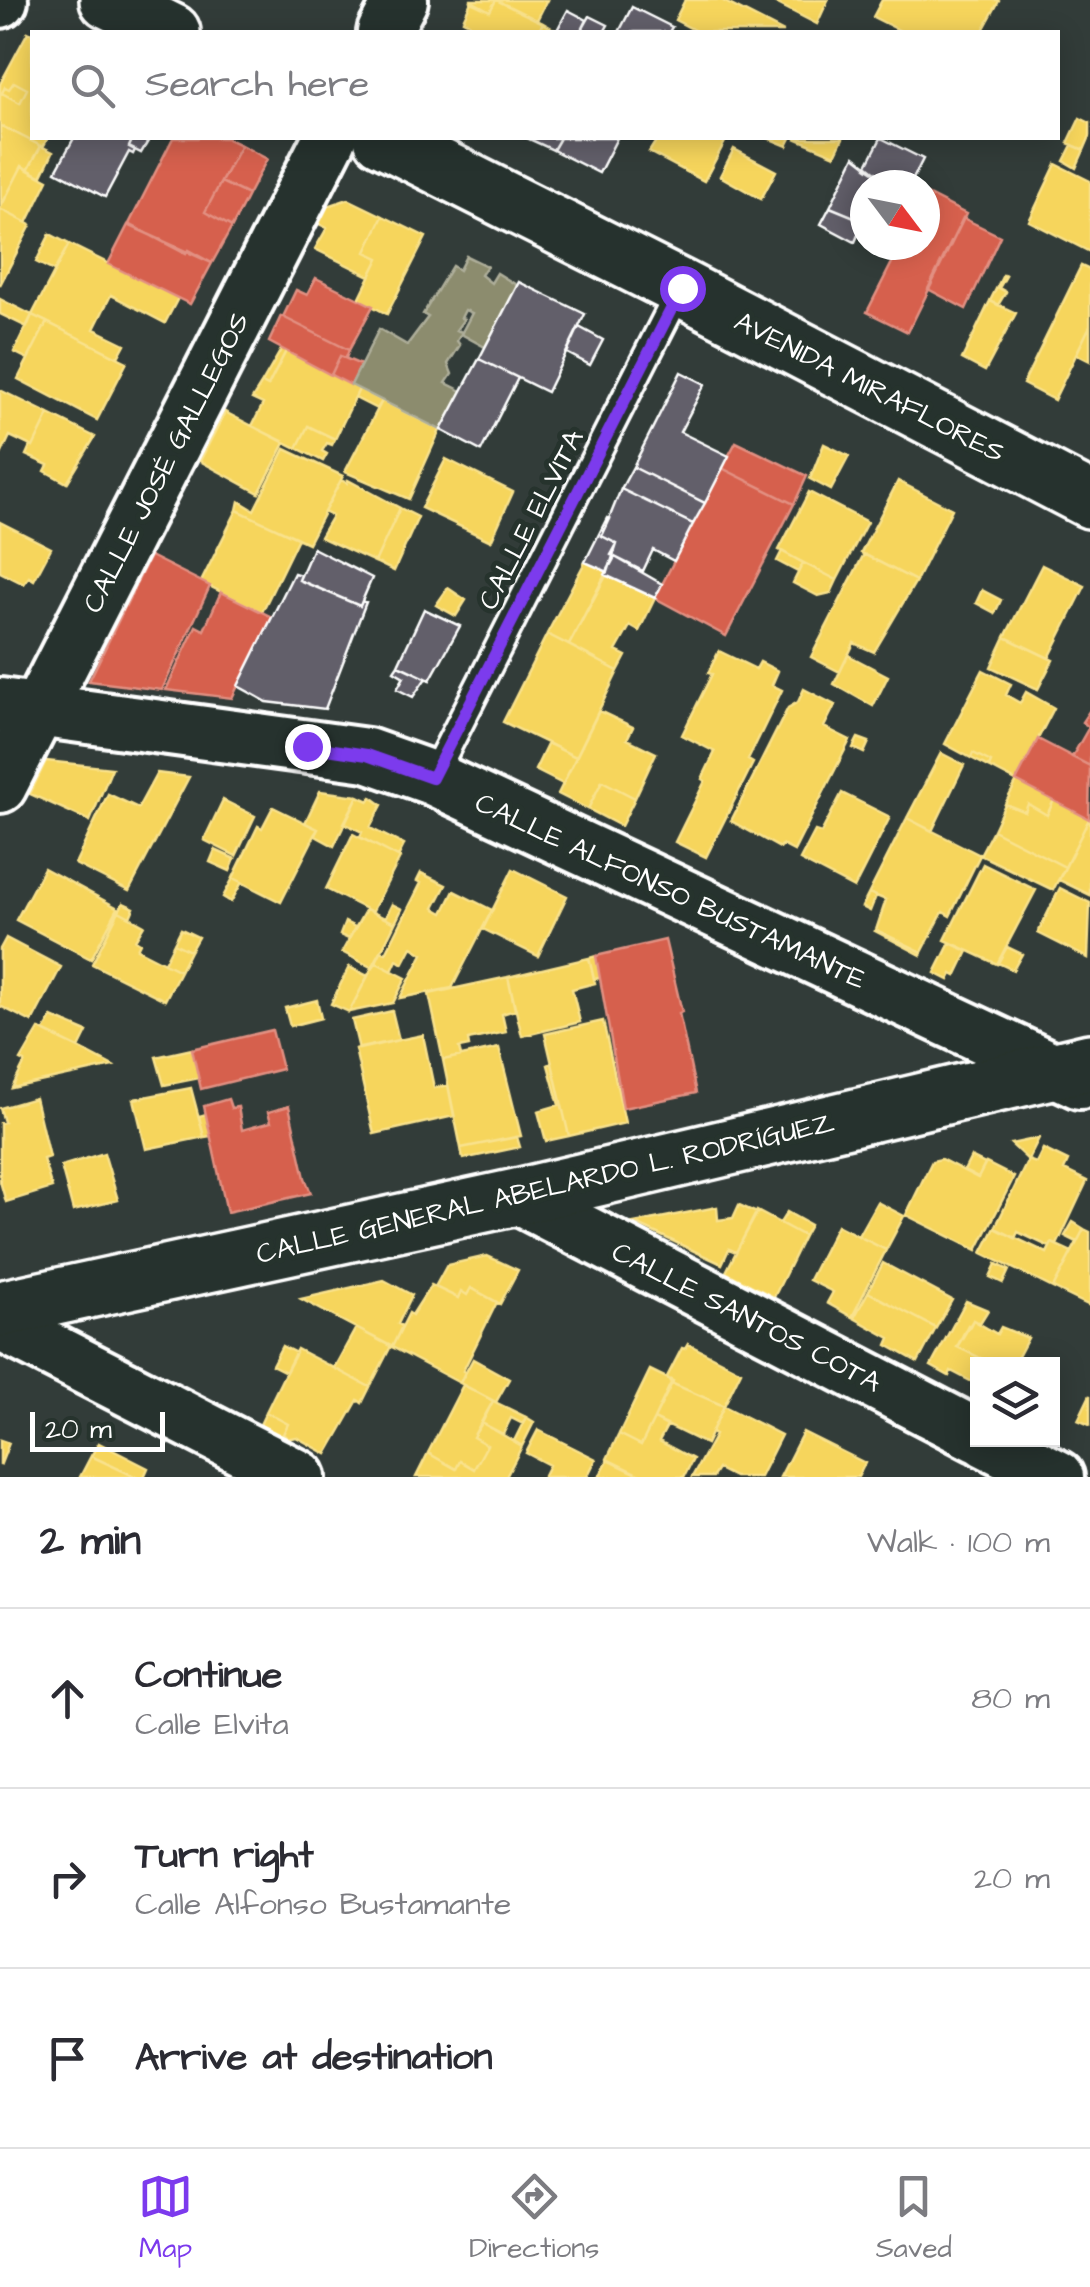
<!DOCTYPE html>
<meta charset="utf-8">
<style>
body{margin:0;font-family:"Architects Daughter",sans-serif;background:#f2f2f3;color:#2b2b33}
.controls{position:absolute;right:30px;bottom:30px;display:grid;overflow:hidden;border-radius:0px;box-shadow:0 5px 25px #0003}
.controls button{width:90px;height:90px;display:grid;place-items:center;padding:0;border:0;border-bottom:2px solid #e1e1e2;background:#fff;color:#2b2b33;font:50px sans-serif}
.compass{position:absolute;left:850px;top:170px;width:90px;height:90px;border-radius:50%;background:#fff;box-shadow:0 5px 25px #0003;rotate:122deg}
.scale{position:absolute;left:30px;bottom:25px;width:135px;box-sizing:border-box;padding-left:10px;border:5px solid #fff;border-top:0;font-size:28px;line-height:35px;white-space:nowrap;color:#fff;-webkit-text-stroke:8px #26332d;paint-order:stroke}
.stop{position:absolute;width:30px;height:30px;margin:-22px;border:8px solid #7c3aed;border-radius:50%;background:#fff}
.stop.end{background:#7c3aed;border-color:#fff;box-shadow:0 2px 10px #0008}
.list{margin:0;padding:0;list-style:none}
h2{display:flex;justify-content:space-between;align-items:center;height:130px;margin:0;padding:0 40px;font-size:42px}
h2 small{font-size:32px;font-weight:400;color:#7c7c81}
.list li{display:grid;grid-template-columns:65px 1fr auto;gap:30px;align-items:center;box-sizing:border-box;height:180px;padding:0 40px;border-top:2px solid #e1e1e2}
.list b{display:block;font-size:38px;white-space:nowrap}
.list p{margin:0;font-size:32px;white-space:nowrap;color:#7c7c81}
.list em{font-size:32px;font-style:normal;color:#7c7c81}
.icon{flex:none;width:55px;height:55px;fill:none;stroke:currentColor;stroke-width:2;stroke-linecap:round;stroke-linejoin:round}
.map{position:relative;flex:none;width:1090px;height:1477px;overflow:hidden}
.search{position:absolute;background:#fff;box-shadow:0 5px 25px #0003;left:30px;right:30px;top:30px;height:110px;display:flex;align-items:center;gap:25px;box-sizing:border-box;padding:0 35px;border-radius:0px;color:#7c7c81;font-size:38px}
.sheet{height:670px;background:#fff}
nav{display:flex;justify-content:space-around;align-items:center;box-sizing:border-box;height:140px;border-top:2px solid #e1e1e2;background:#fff;font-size:28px;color:#7c7c81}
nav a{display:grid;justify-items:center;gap:5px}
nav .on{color:#7c3aed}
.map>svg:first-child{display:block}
.homes{fill:#f6d55c;stroke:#f9e28d;stroke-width:2.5;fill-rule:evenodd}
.shops{fill:#d6604d;stroke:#e29082;stroke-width:2.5}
.industry{fill:#8c8c6e;stroke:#aeae9a;stroke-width:2.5;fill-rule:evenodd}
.building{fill:#625f6a;stroke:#fff;stroke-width:2.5}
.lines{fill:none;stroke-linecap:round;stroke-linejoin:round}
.service-casing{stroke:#fff;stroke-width:32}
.minor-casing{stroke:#fff;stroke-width:60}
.tertiary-casing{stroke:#fff;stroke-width:62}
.secondary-casing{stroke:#fff;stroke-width:62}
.service{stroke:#26332d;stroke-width:25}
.minor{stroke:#26332d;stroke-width:52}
.tertiary{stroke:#26332d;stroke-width:55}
.secondary{stroke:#26332d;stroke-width:55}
.route{stroke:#7c3aed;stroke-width:12}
.labels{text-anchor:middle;stroke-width:10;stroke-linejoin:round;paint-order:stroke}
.street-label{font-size:28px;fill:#fff;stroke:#26332d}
</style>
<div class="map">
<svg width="1090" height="1477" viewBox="0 0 1090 1477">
<rect width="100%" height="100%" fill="#323c39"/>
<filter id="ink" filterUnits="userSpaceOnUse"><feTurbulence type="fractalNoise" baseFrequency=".01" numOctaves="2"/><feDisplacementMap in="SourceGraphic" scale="20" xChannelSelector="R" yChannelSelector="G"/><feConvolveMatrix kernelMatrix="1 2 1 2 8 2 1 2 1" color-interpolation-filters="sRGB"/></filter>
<g filter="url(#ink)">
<!-- homes -->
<path class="homes" d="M470,0H496L490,11Z
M496,0H547L537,20Z
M496,0L543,23L538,32H464L469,23L463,20L471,2L490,11Z
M685,0H721L784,32H698L675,20Z
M770,0H828L817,24Z
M882,0H998L999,1L982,32H903L873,17Z
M543,23L557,31L556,32H538Z
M28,32L32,34V138H48L43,147L0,125V84ZM14,82L27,89L20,103L2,93L5,87L9,89Z
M14,82L27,89L20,103L2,93L5,87L9,89Z
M1080,118L1090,123V136L1084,150L1068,143Z
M0,125L41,146L28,170L22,166L1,206Z
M651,138H727L704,181L649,152L656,141Z
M768,138H791L787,146Z
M795,138H843L835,155Z
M1072,145L1084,150L1076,168L1064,161Z
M41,146L53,152L41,177L28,170Z
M734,149L776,171L761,199L720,176Z
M1056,164L1090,181V252L1029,221Z
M22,166L48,180L27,223L0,209Z
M348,199L383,216L366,252L379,258L370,276L315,249L327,228L319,224L328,206Z
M0,209L31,225L0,285Z
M383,216L426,237L387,314L359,299L379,258L366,252Z
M50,234L69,244L54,271L36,262Z
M69,244L178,298L165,323L111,295L94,329L125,344L118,357L32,315Z
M1081,266L1090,270V326L1054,400L1023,384Z
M1003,275L1006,276L999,288L1006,292L998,305L990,301Z
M0,299L32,315L27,327L0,314Z
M990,301L1016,313L985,371L962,359Z
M32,315L47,322L28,359L14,352Z
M47,322L127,362L97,420L18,379Z
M1090,326V361L1076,354Z
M282,348L286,351L268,386L262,383Z
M286,351L359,389L335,439L308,426L297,448L252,426L263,404L252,399L262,383L268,386Z
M359,389L382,401L377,409L355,398Z
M0,390L49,414L33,447L10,436L0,457Z
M382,401L440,430L409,499L345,472Z
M225,412L285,443L259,493L200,461Z
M49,414L95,437L67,483L45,471L48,465L26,455L30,446L33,447Z
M308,426L335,439L332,445L327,443L322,451L327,454L323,461L297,448Z
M824,444L849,456L831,490L810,479Z
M285,449L343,476L308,543L237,510L239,501L254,510Z
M446,459L513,492L491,541L421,508Z
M341,480L347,483L348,480L400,508L375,562L320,537L332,516L324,512Z
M898,481L952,509L916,581L861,553Z
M809,492L867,522L837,580L779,550Z
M400,508L418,517L394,571L375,562Z
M237,510L298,538L262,612L201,582Z
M0,522L51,548L34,580L29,577L24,584L0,572Z
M782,551L803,563L798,572L777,561Z
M864,554L916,581L874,652L854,643L840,672L811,657Z
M585,562L608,572L569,645L547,634Z
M803,563L837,580L831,593L818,596L793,583Z
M1042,565L1085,586L1049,658L1005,637Z
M605,575L655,598L639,631L630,626L616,651L626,656L618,671L569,645Z
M448,588L466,600L456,616L436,605Z
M982,590L1001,600L995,613L976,603Z
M547,634L618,671L576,757L503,722Z
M1005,637L1053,660L1038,689L991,667Z
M719,651L756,669L760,662L778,671L772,685L782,690L748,760L753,763L706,857L675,842L705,781L702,779L715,752L682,735L712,674L708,673Z
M848,655L888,676L873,706L834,684Z
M983,670L1011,684L1006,695L1020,703L1026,692L1054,708L1016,781L989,767L991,762L973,753L971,758L945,744Z
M804,689L835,705L824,727L850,740L794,851L782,845L780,848L731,821L788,708L798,702Z
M599,711L633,727L627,739L656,753L635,798L602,781L588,809L558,794Z
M858,738L869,742L864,753L853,748Z
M548,743L576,757L563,784L535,770Z
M941,753L964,765L932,831L907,818Z
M973,753L991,762L989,767L971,758Z
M46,761L112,768L90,821L30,794Z
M157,773L189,777L129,891L75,864L108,794L138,808Z
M602,781L635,798L621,826L588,809Z
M1017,781L1054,800L1047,815L1028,804L1025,812L1005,804Z
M320,791L358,796L334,846L314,835L318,829L305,823Z
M842,793L890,817L854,888L800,860L815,831L821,833Z
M358,796L369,801L371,797L382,805L370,828L404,845L398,857L360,837L362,832L344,823Z
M223,800L255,816L236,856L204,840Z
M1054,800L1089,819L1065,867L993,830L1005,804L1025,812L1028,804L1047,815Z
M273,807L318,829L281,902L233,878L258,826L262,828Z
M907,818L980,855L950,916L943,912L922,952L876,930L886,900L869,893Z
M1089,819H1090V895L1059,880Z
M993,830L1065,867L1053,890L980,855Z
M353,834L400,858L372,912L326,889Z
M215,850L235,859L230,871L210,862Z
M983,864L1036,890L997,964L945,940Z
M44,868L118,908L91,959L16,920Z
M513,869L567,896L538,956L483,929Z
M421,873L446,885L434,908L443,913L454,891L492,910L452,988L400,998L423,954L412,947L403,964L397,960L392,971L375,962L381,951L386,953L421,883L417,881Z
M233,878L242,882L231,902L223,897Z
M1060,888L1090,903L1088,958L1038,933Z
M869,893L876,896L870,911L862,907Z
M123,903L134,908L130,917L119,911Z
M392,904L402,909L395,923L385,918Z
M366,909L395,923L373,968L342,952Z
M119,911L144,925L135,940L140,943L137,949L180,971L165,1000L92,964Z
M345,922L355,927L349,939L340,935Z
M181,929L198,937L190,951L174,943Z
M876,930L922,952L921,955L875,931Z
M6,938L61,967L32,1022L0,1006V949Z
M174,943L190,951L180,971L164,963Z
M950,943L968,951L956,976L952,974L949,980L935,973Z
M1007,947L1022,954L1013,970L998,963Z
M596,956L600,978L594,979L589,958Z
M589,958L595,983L572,989L580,1022L522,1036L508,977Z
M375,962L406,978L393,1003L349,1012Z
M349,967L368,976L349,1012L331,1004Z
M508,977L515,1010L502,1014L506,1032L468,1040L469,1046L459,1048L461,1056L443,1060L429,994Z
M317,1000L321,1018L290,1026L285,1008Z
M392,1011L399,1040L359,1049L352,1020Z
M52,1017L87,1032L79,1048L44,1031Z
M603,1021L625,1123L569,1136L545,1034Z
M39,1029L79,1048L113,1066L12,1088L25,1062L21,1060Z
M423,1035L434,1088L448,1085L454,1116L374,1134L355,1049Z
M499,1048L521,1136L461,1148L443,1060Z
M192,1049L199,1078L164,1085L156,1057Z
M552,1063L569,1136L546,1141L538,1111L559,1105L548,1065Z
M191,1088L204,1137L146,1149L134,1099Z
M35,1098L49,1157L43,1159L52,1188L6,1202L0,1181V1123L4,1122L0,1108Z
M206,1114L211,1136L204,1137L199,1116Z
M517,1137L520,1147L463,1159L461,1148Z
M1039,1138L1028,1160L1011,1144Z
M1043,1149L1068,1161L1064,1170L1087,1181L1057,1245L1052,1243L1050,1247L1018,1232L1015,1238L995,1228L1028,1160L1036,1163Z
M104,1153L118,1200L73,1211L61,1166Z
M971,1157L985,1164L978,1178L964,1171Z
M941,1159L978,1178L986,1163L1014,1177L977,1250L906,1215L932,1161Z
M877,1202L904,1216L886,1250L858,1236Z
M739,1205L757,1213L736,1252L729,1249L722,1264L634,1223L717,1207L718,1220L733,1218Z
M757,1211L804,1236L774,1297L726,1272Z
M787,1212L810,1225L804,1236L780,1223Z
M1073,1222L1084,1229L1077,1242L1065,1236Z
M837,1225L886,1250L852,1317L827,1303L833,1292L809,1280Z
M995,1228L1047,1253L1052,1243L1072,1252L1053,1288L982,1253Z
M1084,1229L1090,1232V1306L1053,1288Z
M487,1256L518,1270L500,1304L471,1288L467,1295L461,1291L458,1298L435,1287L447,1265Z
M883,1263L952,1300L936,1328L868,1292Z
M996,1264L1009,1270L1003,1283L990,1277Z
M384,1280L412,1295L398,1324L402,1326L392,1347L301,1299Z
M431,1285L458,1298L461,1291L467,1295L471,1288L497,1302L463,1371L465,1372L460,1383L392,1347L409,1313L412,1315Z
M868,1292L936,1328L918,1362L887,1345L890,1338L854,1318Z
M966,1301L988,1310L980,1323L973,1320L970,1326L968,1325L957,1347L993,1364H978V1385L951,1371L949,1376L931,1366Z
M973,1320L997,1334L1001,1327L1028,1338L1014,1364H993L957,1347Z
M356,1328L391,1346L370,1387L334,1368Z
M688,1344L741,1371L724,1406L671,1383L667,1377L682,1348L685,1349Z
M282,1346L296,1353L286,1372L272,1365Z
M297,1349L370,1387L362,1403L358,1400L327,1454L296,1437L285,1439L283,1434L288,1424L266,1412Z
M473,1359L509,1379L496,1402L460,1383Z
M650,1370L673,1381L641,1445L619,1434Z
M671,1383L724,1406L706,1444L654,1419Z
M463,1385L493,1401L473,1437L487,1445L474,1469L460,1461L456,1469L428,1453Z
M1090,1395V1425L1078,1420Z
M493,1401L526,1417L523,1424L511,1418L503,1434L482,1423Z
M724,1406L781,1435L760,1477H734L718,1469L713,1477H692L715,1435L711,1433Z
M266,1412L288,1424L283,1434L289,1440L287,1444L258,1429Z
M526,1417L534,1422L522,1446L514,1441Z
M654,1419L667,1426L659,1441L693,1459L684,1477H644L607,1459L619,1434L641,1445Z
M482,1423L522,1446L506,1477H416L428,1453L456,1469L460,1461L474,1469L487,1445L473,1437Z
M538,1430L596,1459L587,1477H543L549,1465L526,1453Z
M803,1432L865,1463L858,1477H780Z
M0,1440L9,1443L0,1466Z
M99,1443L148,1468L144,1477H136L91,1456Z
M91,1456L136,1477H80Z
M608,1460L644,1477H599Z"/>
<!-- shops -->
<path class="shops" d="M173,138H226L241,145L205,212L232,227L212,263L188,250L186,254L129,224Z
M241,145L267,159L248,195L221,182Z
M221,182L248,195L232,227L205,212Z
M927,194L966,214L908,332L867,312L901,245H925Z
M963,218L1000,236L966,309L928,289Z
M128,225L212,263L190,304L108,264Z
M316,278L373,306L349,350L283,317L296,290L307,295Z
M281,316L349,350L346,358L340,356L331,375L269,342Z
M340,356L361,365L351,385L331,375Z
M736,442L807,476L794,504L722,468Z
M722,468L794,504L726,636L655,598Z
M150,556L210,586L162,690L89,681Z
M221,592L272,617L232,698L166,690L196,626L204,630Z
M1090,710V766L1072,757L1089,727L1082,722Z
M1038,739L1090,766L1089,819L1016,781Z
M665,940L682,1012L679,1013L696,1093L623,1108L596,956Z
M272,1030L282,1069L201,1089L192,1049Z
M228,1099L231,1108L238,1107L242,1130L271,1122L268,1112L289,1106L305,1178L311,1193L227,1212L204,1106Z"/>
<!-- industry -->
<path class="industry" d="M466,256L487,266L481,275L491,283L497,273L518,286L485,347L461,334L457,341L460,345L448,364L452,374L446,383L462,391L441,430L351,385L379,329L407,345L428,317L423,314L452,266L459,270ZM465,310L472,313L462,332L456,330L464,319L461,318Z"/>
<!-- building -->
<path class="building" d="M632,7L672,27L669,32H619Z
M568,10L587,20L581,32H556Z
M590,16L608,25L604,32H581Z
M74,138H133L129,147L135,150L133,154L129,152L105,197L56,171Z
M133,138H150L141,153L129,147Z
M527,138H560L553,150Z
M560,138H617L599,173L553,150Z
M881,138L923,159L910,185L887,176L886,180L866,167Z
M855,156L886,180L884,185H865L864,221L830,207Z
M830,207L864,221L855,242L821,224Z
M519,282L585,314L547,392L479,359Z
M579,327L603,340L590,365L567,353Z
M479,359L518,378L481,451L441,430Z
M681,372L705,384L680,432L729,456L705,503L633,467Z
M633,467L705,503L693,524L621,489Z
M621,489L693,524L674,561L653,550L643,571L611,555L617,544L602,536Z
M607,518L610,519L602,536L617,544L608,572L585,562Z
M313,548L372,578L360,606L299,580Z
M615,557L662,584L655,598L605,575Z
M294,573L301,575L299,580L360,606L362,601L366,602L325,709L267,702L238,686Z
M424,609L460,626L430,680L398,665Z
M398,665L426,678L413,697L397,689L404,677L394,671Z"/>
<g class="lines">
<!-- service casing -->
<g class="service-casing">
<path id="service" d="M432,778L681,288"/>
</g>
<!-- minor casing -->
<g class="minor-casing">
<path id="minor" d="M0,1L1,0
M384,32L401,0
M0,705L367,755L432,778L1080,1082
M0,786L330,138
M517,1197L978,1436
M0,1324L299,1477
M985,1440L1057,1477"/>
</g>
<!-- tertiary casing -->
<g class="tertiary-casing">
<path id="tertiary" d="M108,0L172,32
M382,138L681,288L1090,500"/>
</g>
<!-- secondary casing -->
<g class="secondary-casing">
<path id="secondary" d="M0,1309L517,1197L1090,1062"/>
</g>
<!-- service -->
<use href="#service" class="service"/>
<!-- minor -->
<use href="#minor" class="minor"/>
<!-- tertiary -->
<use href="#tertiary" class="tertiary"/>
<!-- secondary -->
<use href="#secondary" class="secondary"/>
</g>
</g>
<g class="lines" filter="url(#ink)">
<!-- route -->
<path class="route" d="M307,746L367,755L432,778L682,288"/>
</g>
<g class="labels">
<!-- street labels -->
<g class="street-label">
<text transform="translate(870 386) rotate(27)" y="10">AVENIDA MIRAFLORES</text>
<text transform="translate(165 462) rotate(-63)" y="10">CALLE JOSÉ GALLEGOS</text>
<text transform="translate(530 519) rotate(-63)" y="10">CALLE ELVITA</text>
<text transform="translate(671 890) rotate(25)" y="10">CALLE ALFONSO BUSTAMANTE</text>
<text transform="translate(545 1187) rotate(-13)" y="10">CALLE GENERAL ABELARDO L. RODRÍGUEZ</text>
<text transform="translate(747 1316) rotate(27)" y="10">CALLE SANTOS COTA</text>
</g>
</g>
</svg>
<div class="controls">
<button><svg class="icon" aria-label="layers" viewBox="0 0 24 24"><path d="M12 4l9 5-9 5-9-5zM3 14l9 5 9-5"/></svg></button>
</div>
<svg class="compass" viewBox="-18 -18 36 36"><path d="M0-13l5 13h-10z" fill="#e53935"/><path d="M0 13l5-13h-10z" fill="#7c7c81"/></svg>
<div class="scale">20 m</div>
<div class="stop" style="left:682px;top:288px"></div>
<div class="stop end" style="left:307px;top:746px"></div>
<div class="search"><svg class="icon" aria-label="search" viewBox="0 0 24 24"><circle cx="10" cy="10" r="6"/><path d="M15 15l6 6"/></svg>Search here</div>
</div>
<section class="sheet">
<h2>2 min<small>Walk · 100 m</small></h2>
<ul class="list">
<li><svg class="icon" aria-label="ahead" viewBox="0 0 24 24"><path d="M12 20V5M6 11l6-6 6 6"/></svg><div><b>Continue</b><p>Calle Elvita</p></div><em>80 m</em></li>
<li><svg class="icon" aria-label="right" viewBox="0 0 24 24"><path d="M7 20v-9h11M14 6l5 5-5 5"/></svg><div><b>Turn right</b><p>Calle Alfonso Bustamante</p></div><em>20 m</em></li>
<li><svg class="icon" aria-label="arrive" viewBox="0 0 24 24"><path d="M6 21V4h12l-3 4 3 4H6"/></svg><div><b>Arrive at destination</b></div></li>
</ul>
</section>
<nav>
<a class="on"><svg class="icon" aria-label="map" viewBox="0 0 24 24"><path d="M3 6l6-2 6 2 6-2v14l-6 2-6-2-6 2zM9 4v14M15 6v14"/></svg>Map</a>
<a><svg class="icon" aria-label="directions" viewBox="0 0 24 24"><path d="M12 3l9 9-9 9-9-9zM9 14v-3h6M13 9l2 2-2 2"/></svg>Directions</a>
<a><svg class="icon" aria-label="saved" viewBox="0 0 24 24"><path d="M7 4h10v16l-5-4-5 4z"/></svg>Saved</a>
</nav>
